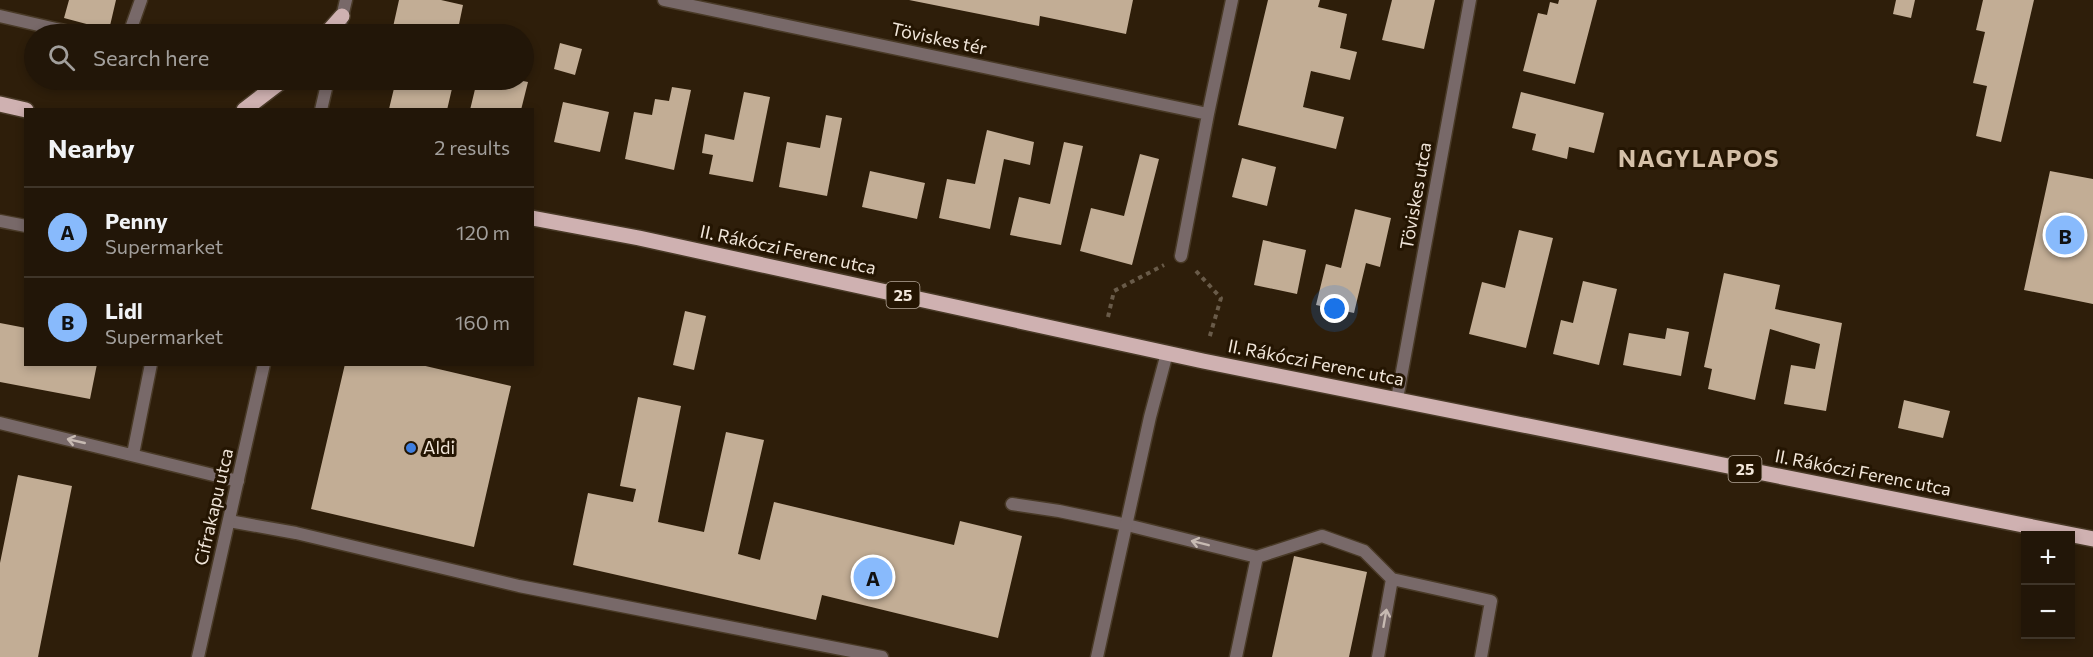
<!DOCTYPE html>
<meta charset="utf-8">
<style>
body{margin:0;font-family:Commissioner,sans-serif;background:#2e2316;color:#f1f3f6}
.controls{position:absolute;right:18px;bottom:18px;display:grid;overflow:hidden;border-radius:0px;box-shadow:0 3px 9px #0003}
.controls button{width:54px;height:54px;display:grid;place-items:center;padding:0;border:0;border-bottom:2px solid #3f3529;background:#221608;color:#f1f3f6;font:30px sans-serif}
.you{position:absolute;left:1335px;top:309px;width:21px;height:21px;margin:-15px;border:4px solid #fff;border-radius:50%;background:#1a73e8;box-shadow:0 0 0 9px #1a73e833}
.badge{display:grid;place-items:center;width:39px;height:39px;border-radius:50%;background:#88bafc;color:#111;font-size:20px;font-weight:700}
.pin{position:absolute;translate:-50% -50%;border:3px solid #fff;box-shadow:0 2px 6px #0006}
.list{margin:0;padding:0;list-style:none}
h2{display:flex;justify-content:space-between;align-items:center;height:78px;margin:0;padding:0 24px;font-size:26px}
h2 small{font-size:20px;font-weight:400;color:#a29f9c}
.list li{display:grid;grid-template-columns:39px 1fr auto;gap:18px;align-items:center;box-sizing:border-box;height:90px;padding:0 24px;border-top:2px solid #3f3529}
.list b{display:block;font-size:22px;white-space:nowrap}
.list p{margin:0;font-size:20px;white-space:nowrap;color:#a29f9c}
.list em{font-size:20px;font-style:normal;color:#a29f9c}
.icon{flex:none;width:33px;height:33px;fill:none;stroke:currentColor;stroke-width:2;stroke-linecap:round;stroke-linejoin:round}
.map{position:relative;flex:none;width:2093px;height:657px;overflow:hidden}
.search{position:absolute;background:#221608;box-shadow:0 3px 9px #0003;left:24px;top:24px;width:510px;height:66px;display:flex;align-items:center;gap:15px;box-sizing:border-box;padding:0 21px;border-radius:33px;color:#a29f9c;font-size:22px}
.panel{position:absolute;background:#221608;box-shadow:0 3px 9px #0003;left:24px;top:108px;width:510px;height:258px;border-radius:0px}
.map>svg:first-child{display:block}
.building{fill:#c2ad95}
.lines{fill:none;stroke-linecap:round;stroke-linejoin:round}
.lane-casing{stroke:#493a27;stroke-width:15}
.street-casing{stroke:#493a27;stroke-width:15}
.primary-casing{stroke:#493a27;stroke-width:18}
.path{stroke:#695b49;stroke-width:4;stroke-dasharray:4.5 4.5;stroke-linecap:butt}
.lane{stroke:#786969;stroke-width:12}
.street{stroke:#786969;stroke-width:12}
.primary{stroke:#cfb1b1;stroke-width:15}
.oneway{stroke:#c7bab2}
.shop-dot{fill:#3f7fe0;stroke:#241502;stroke-width:2}
.labels{text-anchor:middle;stroke-width:6;stroke-linejoin:round;paint-order:stroke}
.shield{fill:#241502;stroke:#b4a799;stroke-width:1.5}
.shield-label{font-size:16px;font-weight:bold;fill:#f1e6da}
.street-label{font-size:18px;fill:#f1e6da;stroke:#241502}
.poi-label{font-size:18px;fill:#f1e6da;stroke:#241502;text-anchor:start}
.district-label{font-size:24px;font-weight:bold;letter-spacing:1.5px;fill:#d5c0a8;stroke:#241502}
</style>
<div class="map">
<svg width="2093" height="657" viewBox="0 0 2093 657">
<rect width="100%" height="100%" fill="#2e1e0a"/>
<!-- building -->
<path class="building" d="M69,0H116L109,30L64,18Z
M399,0H441L463,5L457,34H427L393,27Z
M909,0H1133L1126,34L1040,16L1039,26Z
M1268,0H1320L1318,7L1347,14L1340,48L1357,52L1350,80L1311,71L1303,107L1344,117L1336,149L1238,125Z
M1392,0H1435L1424,49L1382,40Z
M1559,0H1597L1575,84L1523,71L1538,13L1547,15L1550,2L1558,4Z
M1896,0H1915L1911,18L1893,14Z
M1983,0H2034L2001,142L1976,136L1987,86L1973,83L1985,32L1976,30Z
M560,43L582,49L575,75L554,69Z
M396,80H454L447,110L389,109Z
M490,80H518L528,82L521,110H470L476,85L488,88Z
M672,87L691,90L674,170L625,159L634,112L652,115L655,99L669,101Z
M744,92L770,97L753,182L709,174L713,155L702,153L705,134L734,140Z
M1521,92L1604,113L1594,153L1569,147L1567,159L1532,150L1536,134L1512,128Z
M563,102L609,112L600,152L554,142Z
M826,115L842,118L827,196L779,187L787,142L820,148Z
M987,130L1034,142L1030,165L1004,159L990,229L939,218L947,179L975,184Z
M1064,142L1083,146L1061,245L1010,235L1019,197L1050,204Z
M1140,154L1159,159L1132,265L1080,251L1091,208L1124,216Z
M1242,158L1276,167L1267,206L1232,197Z
M870,171L925,183L917,219L862,207Z
M2050,171L2093,179V304L2024,290Z
M1355,209L1391,218L1380,267L1366,263L1354,313L1316,305L1326,264L1341,268Z
M1519,230L1553,238L1526,348L1469,334L1482,282L1505,288Z
M1263,240L1306,250L1297,294L1254,285Z
M1724,273L1780,285L1775,309L1842,323L1826,411L1784,404L1791,365L1815,369L1820,344L1770,329L1755,400L1708,389L1712,369L1704,367Z
M1583,281L1617,289L1599,365L1553,354L1561,320L1573,323Z
M685,311L706,316L694,370L673,365Z
M0,323L26,328V364H97L90,399L0,382Z
M1667,328L1689,332L1681,376L1623,365L1629,333L1665,339Z
M345,364H417L511,386L474,547L311,509Z
M638,397L681,406L658,522L704,532L726,432L764,440L738,554L760,560L774,502L954,545L960,521L1022,536L998,638L822,595L816,620L573,565L588,493L633,502L636,489L620,486Z
M1904,400L1950,411L1943,438L1898,428Z
M18,475L72,486L38,657H0V563Z
M1294,556L1367,572L1349,657H1272Z"/>
<g class="lines">
<!-- lane casing -->
<g class="lane-casing">
<path id="lane" d="M0,16L78,34
M129,34L141,0
M0,221L26,226
M0,423L238,481
M133,454L151,364
M1012,504L1059,511L1127,525L1257,557L1322,536L1364,551L1392,579L1491,601L1481,657
M229,521L296,533L519,586L882,657
M1236,657L1257,557
M1378,657L1392,579"/>
</g>
<!-- street casing -->
<g class="street-casing">
<path id="street" d="M664,0L1208,114
M338,34L346,0
M321,110L328,80
M1181,256L1208,114L1232,0
M1397,399L1470,0
M198,657L264,364
M1097,657L1150,417L1167,353"/>
</g>
<!-- primary casing -->
<g class="primary-casing">
<path id="primary" d="M326,34L342,16
M0,104L26,110
M244,110L283,80
M532,218L639,238L1203,361L2093,539"/>
</g>
<!-- path -->
<path class="path" d="M1196,271L1221,298L1209,339
M1108,317L1114,291L1164,265"/>
<!-- lane -->
<use href="#lane" class="lane"/>
<!-- street -->
<use href="#street" class="street"/>
<!-- primary -->
<use href="#primary" class="primary"/>
</g>
<!-- one-way arrows -->
<defs><path id="oneway-shaft" d="M-6 0H5M1.5-3L5.5 0L1.5 3" fill="none" stroke-width="1.6" stroke-linecap="round" stroke-linejoin="round" transform="scale(1.5)"/></defs>
<g class="oneway">
<use href="#oneway-shaft" transform="translate(76 441) rotate(-167)"/>
<use href="#oneway-shaft" transform="translate(1200 543) rotate(-166)"/>
<use href="#oneway-shaft" transform="translate(1385 618) rotate(-80)"/>
</g>
<!-- markers -->
<circle class="shop-dot" cx="411" cy="448" r="6"/>
<g class="labels">
<!-- shield labels -->
<g class="shield">
<rect x="886.5" y="282" width="33" height="26" rx="4.5"/>
<rect x="1728.5" y="456" width="33" height="26" rx="4.5"/>
</g>
<g class="shield-label">
<text x="903" y="301">25</text>
<text x="1745" y="475">25</text>
</g>
<!-- street labels -->
<g class="street-label">
<text transform="translate(939 39) rotate(12)" y="6">Töviskes tér</text>
<text transform="translate(1416 196) rotate(-80)" y="6">Töviskes utca</text>
<text transform="translate(788 250) rotate(12)" y="6">II. Rákóczi Ferenc utca</text>
<text transform="translate(1316 363) rotate(11)" y="6">II. Rákóczi Ferenc utca</text>
<text transform="translate(1863 473) rotate(11)" y="6">II. Rákóczi Ferenc utca</text>
<text transform="translate(214 507) rotate(-77)" y="6">Cifrakapu utca</text>
</g>
<!-- poi labels -->
<g class="poi-label">
<text x="423" y="454">Aldi</text>
</g>
<!-- district labels -->
<g class="district-label">
<text x="1699" y="167">NAGYLAPOS</text>
</g>
</g>
</svg>
<div class="controls">
<button>+</button>
<button>−</button>
</div>
<div class="you"></div>
<div class="pin badge" style="left:873px;top:577px">A</div>
<div class="pin badge" style="left:2065px;top:235px">B</div>
<div class="search"><svg class="icon" aria-label="search" viewBox="0 0 24 24"><circle cx="10" cy="10" r="6"/><path d="M15 15l6 6"/></svg>Search here</div>
<section class="panel">
<h2>Nearby<small>2 results</small></h2>
<ul class="list">
<li><span class="badge">A</span><div><b>Penny</b><p>Supermarket</p></div><em>120 m</em></li>
<li><span class="badge">B</span><div><b>Lidl</b><p>Supermarket</p></div><em>160 m</em></li>
</ul>
</section>
</div>
